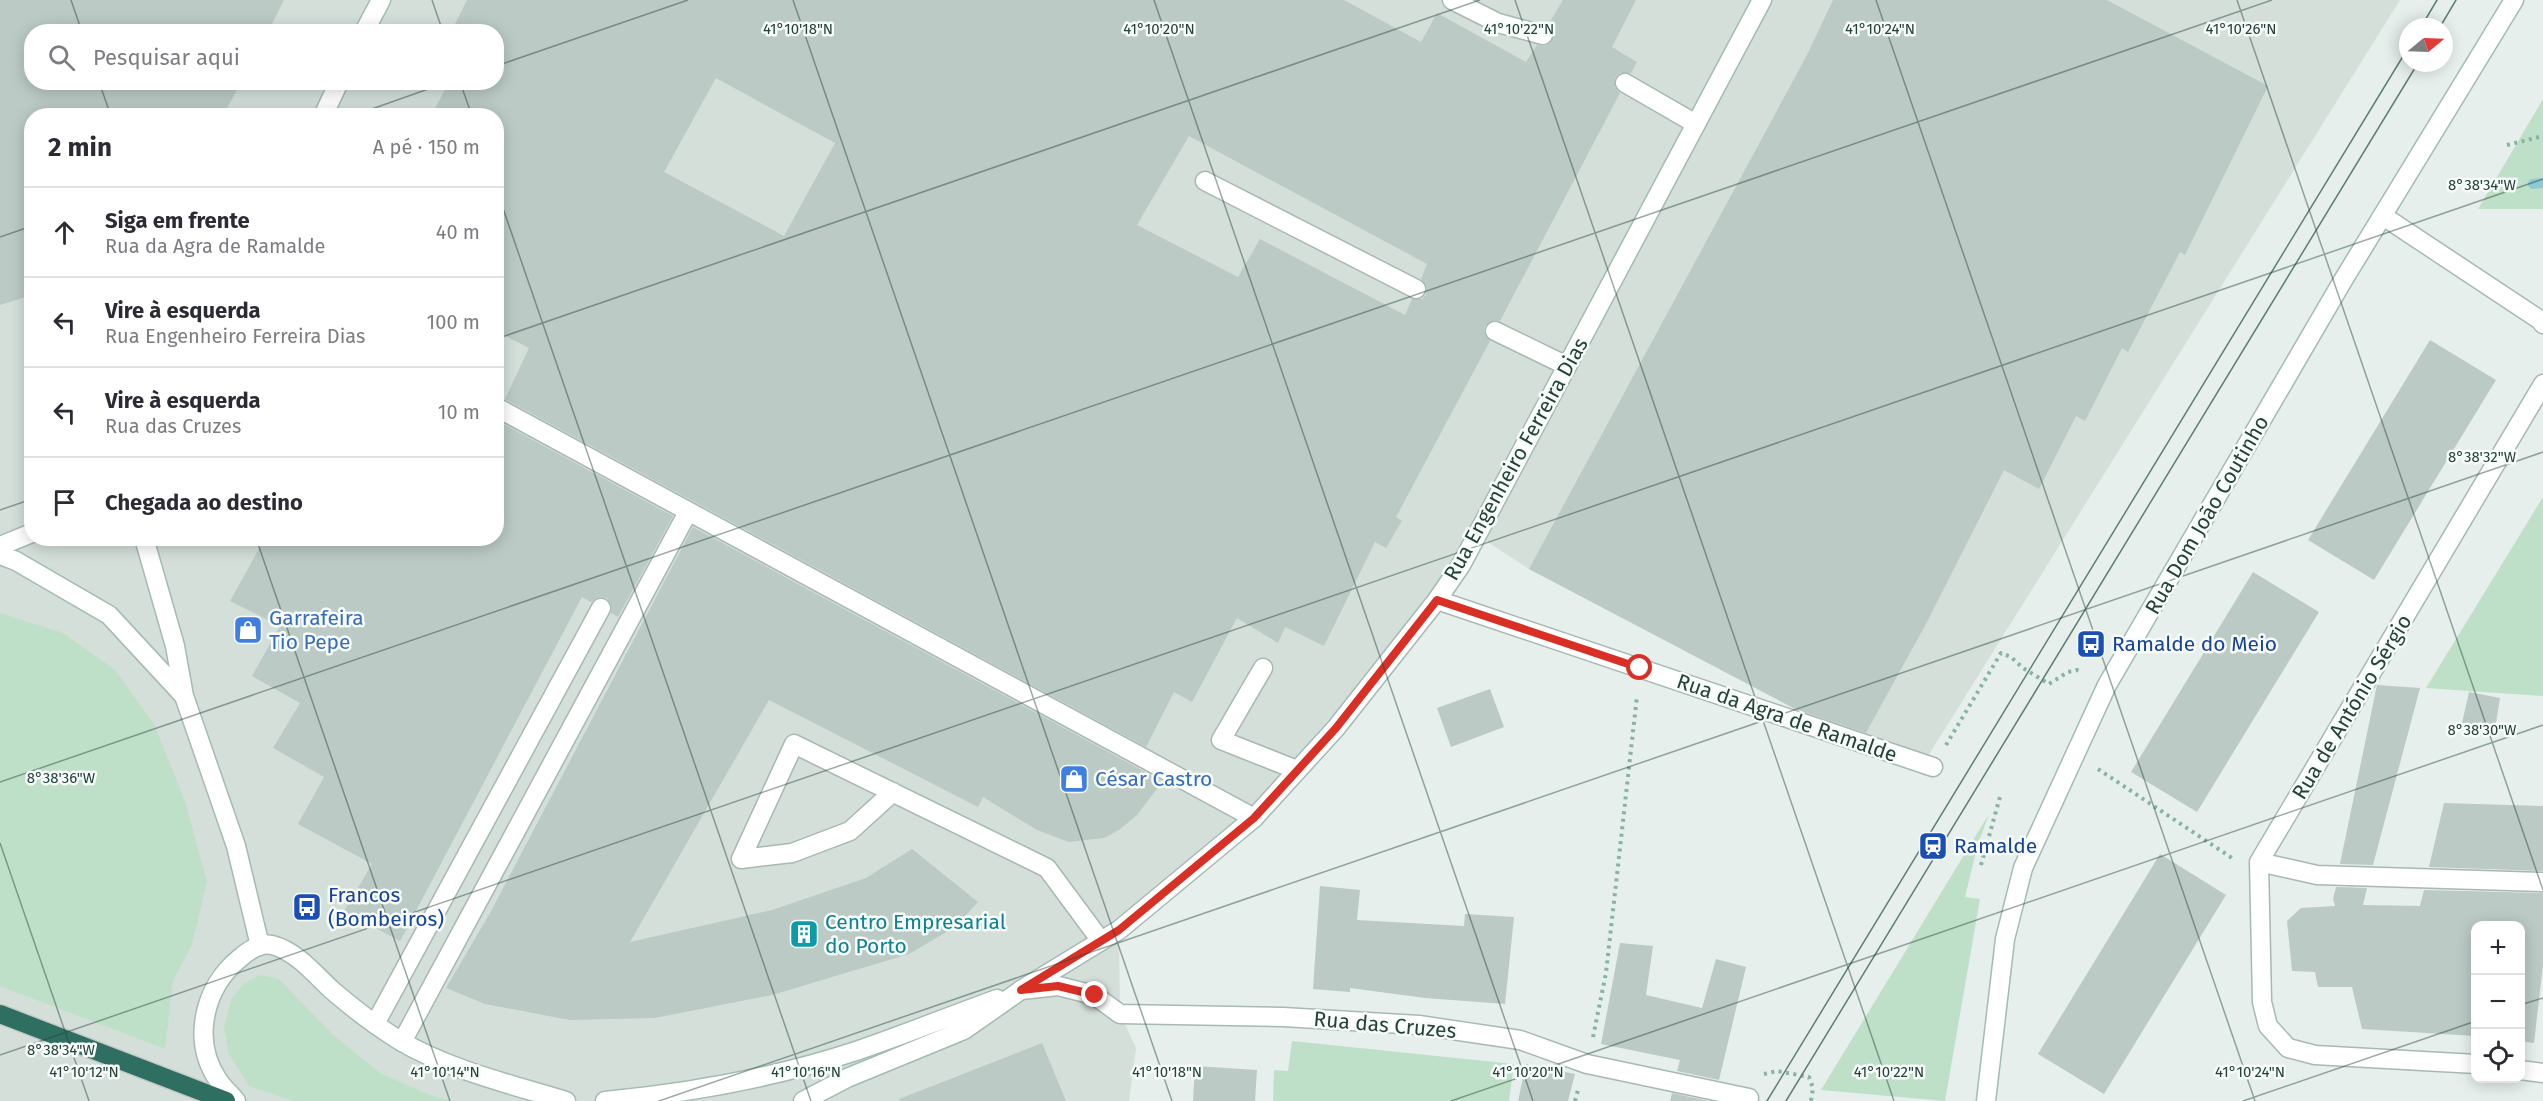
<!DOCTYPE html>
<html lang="pt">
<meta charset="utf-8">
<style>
body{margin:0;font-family:"Fira Sans",sans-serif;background:#f2f2f3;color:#2b2b33}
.controls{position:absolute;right:18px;bottom:18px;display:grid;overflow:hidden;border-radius:12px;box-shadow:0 3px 15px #0003}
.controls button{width:54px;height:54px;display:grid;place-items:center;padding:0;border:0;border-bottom:2px solid #e1e1e2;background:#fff;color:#2b2b33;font:30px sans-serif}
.compass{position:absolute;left:2399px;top:18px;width:54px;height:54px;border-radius:50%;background:#fff;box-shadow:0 3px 15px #0003;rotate:71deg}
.stop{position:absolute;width:18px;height:18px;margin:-14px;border:4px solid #d93025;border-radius:50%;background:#fff}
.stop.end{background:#d93025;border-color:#fff;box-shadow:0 2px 6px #0008}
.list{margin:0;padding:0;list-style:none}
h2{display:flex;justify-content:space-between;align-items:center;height:78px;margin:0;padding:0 24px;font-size:26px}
h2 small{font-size:20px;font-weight:400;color:#7c7c81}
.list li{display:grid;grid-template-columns:39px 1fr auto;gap:18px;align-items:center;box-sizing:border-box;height:90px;padding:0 24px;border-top:2px solid #e1e1e2}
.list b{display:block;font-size:22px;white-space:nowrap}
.list p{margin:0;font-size:20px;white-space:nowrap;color:#7c7c81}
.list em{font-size:20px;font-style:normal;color:#7c7c81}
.icon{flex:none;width:33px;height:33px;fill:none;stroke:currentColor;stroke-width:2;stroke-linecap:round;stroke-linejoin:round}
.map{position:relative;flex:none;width:2543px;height:1101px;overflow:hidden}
.search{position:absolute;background:#fff;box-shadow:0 3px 15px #0003;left:24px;top:24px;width:480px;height:66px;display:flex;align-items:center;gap:15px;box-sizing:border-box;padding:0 21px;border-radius:24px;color:#7c7c81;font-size:22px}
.panel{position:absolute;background:#fff;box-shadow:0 3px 15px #0003;left:24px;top:108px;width:480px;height:438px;border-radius:24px}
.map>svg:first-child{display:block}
.built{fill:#d4dfda;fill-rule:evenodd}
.green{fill:#bfe0c8}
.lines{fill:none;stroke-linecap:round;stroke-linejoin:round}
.stream{stroke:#8ec9d4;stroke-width:10}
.building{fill:#bbcac4;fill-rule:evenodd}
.lane-casing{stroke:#a8b8b2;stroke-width:21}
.street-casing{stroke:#a8b8b2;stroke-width:21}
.secondary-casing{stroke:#a4bbb3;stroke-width:21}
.highway-casing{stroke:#c2cac8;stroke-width:21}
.path{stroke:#86b3a5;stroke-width:4;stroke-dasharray:3 4.5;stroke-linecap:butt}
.lane{stroke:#fff;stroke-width:18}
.street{stroke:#fff;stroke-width:18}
.secondary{stroke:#fff;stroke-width:18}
.highway{stroke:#2f6f62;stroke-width:18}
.tram{stroke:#5f7d75;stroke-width:1.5}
.route{stroke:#d93025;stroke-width:8}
.ticks{fill:none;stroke:#24423a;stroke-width:1.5;stroke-opacity:0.45}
.labels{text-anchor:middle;stroke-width:5;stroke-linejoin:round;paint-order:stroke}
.street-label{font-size:21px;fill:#24423a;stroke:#f7fbf9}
.shop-label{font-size:21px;fill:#366cbe;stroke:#f7fbf9;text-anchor:start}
.transit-label{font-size:21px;fill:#164399;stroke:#f7fbf9;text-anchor:start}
.culture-label{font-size:21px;fill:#0d838f;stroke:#f7fbf9;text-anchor:start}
.ticks-label{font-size:15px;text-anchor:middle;fill:#24423a;stroke:#f7fbf9;stroke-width:5;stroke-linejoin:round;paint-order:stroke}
</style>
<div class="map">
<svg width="2543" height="1101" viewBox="0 0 2543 1101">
<rect width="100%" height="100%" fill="#e6efeb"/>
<!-- built -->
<path class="built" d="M0,0H2400L1928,756L1817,720L1529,569L1477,535L1297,770L1119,930L1120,1013L1136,1048L1129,1101H0ZM32,32H496V82H32ZM32,116H496V538H32Z"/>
<!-- green -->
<path class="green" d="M2543,99V209H2478Z
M2543,497V696L2426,688Z
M0,613L63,633L115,670L154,724L185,801L207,882L192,945L173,981L165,1049L0,986Z
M1989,814L1978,844L1965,897L1980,899L1945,1101L1821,1090Z
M260,975L279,979L331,1033L380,1073L430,1095L454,1101H294L249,1086L229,1054L224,1027L231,1000L243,984Z
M1292,1041L1514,1064L1509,1101H1273L1274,1070L1288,1071Z"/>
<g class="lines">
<!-- stream -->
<path class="stream" d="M2533,184L2543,183"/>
</g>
<!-- building -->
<path class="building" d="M0,0H284L268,32H32V82H241L223,116H32V295L0,305Z
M467,0H1344L1421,42L1437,13L1526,62L1537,45L1545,46L1551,42L1554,33L1548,25L1563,0H1636L1612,47L1637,62L1631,73H1620L1615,78V88L1620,93L1500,321L1494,320L1485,326L1484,332L1490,341L1396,517L1402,521L1386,548L1375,542L1324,646L1285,627L1278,643L1237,618L1192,702L1174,692L1146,747L505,399L529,348L496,331V116H431L449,82H496V32H451ZM716,78L835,143L784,236L664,172ZM1189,136L1427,264L1421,279L1427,288L1426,295L1422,299H1412L1405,315L1260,239L1238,277L1137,225Z
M1833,0H2107L2268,86L2185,255L2180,252L2128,352L2122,348L2085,421L2076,416L2039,489L2004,470L1927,622L1866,733L1795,709L1529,569L1807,55Z
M2430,340L2496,380L2374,580L2308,540Z
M496,420L673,516L618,617L611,613L612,607L607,598L600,597L591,602L582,597L400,941L344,911L372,864L298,824L324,777L273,748L300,703L252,676L280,626L230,601L265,538H496Z
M693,527L1136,767L1162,782L1137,815L1119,830L1104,838L1069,842L1037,830L983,797L978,807L769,700L630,942L772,910L866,878L912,849L978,902L955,927L909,954L772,995L655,1018L570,1020L485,1004L446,988L490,913Z
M2253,572L2319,612L2197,812L2131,772Z
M2377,685L2420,688L2373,865L2340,864Z
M1490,689L1504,727L1451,747L1437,708Z
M2469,692L2500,698L2495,729L2462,723Z
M2444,803L2543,806V871L2429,867Z
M2160,854L2226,895L2104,1094L2038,1054Z
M1320,886L1360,890L1357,920L1464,926L1465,914L1514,917L1505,1004L1425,998L1350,988V992L1313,989Z
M2336,887L2367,888L2363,905L2420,906L2424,890L2543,893V965L2534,1043L2520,1041V926H2475V1036L2362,1029L2352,987H2318L2315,972L2292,971L2287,921L2301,908L2335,906L2333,899Z
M1620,943L1653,946L1646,995L1702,1008L1716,959L1746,967L1719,1080L1677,1071L1680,1060L1601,1044Z
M1042,1043L1066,1101H900L899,1099Z
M1526,1064L1575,1074L1568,1101H1518Z
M1195,1066L1257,1070L1255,1101H1193Z
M1672,1093L1709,1101H1670Z"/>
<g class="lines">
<!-- lane casing -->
<g class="lane-casing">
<path id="lane" d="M1452,0L1498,23L1543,35
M1625,83L1696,124
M1205,181L1416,289
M1495,331L1567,366
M496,407L1254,818
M1263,668L1221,740L1297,770
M893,792L850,831L792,853L741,859L794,744L1047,868L1101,941
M375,1024L601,608
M402,1042L688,512"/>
</g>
<!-- street casing -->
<g class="street-casing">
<path id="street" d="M2383,216L2540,320L2543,324
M1437,600L1933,767
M2259,862L2317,875L2543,882
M1021,990L1058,986L1094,995L1120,1014L1283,1017L1419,1025L1520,1040L1587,1064L1749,1098
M2476,1064L2315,1055L2288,1048L2268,1026L2262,1002L2259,862L2543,384
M2520,1070L2543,1073"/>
</g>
<!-- secondary casing -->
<g class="secondary-casing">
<path id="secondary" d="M364,32L381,0
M323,116L339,82
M144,538L175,646L184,696L236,846L260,946
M0,546L32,533
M0,555L16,561L109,615L184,696
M236,1101C231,1094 223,1088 218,1080C191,1040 204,987 240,958C248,951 260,942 272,945C298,952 314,974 333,991C354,1009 376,1026 399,1040C446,1069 513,1085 566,1101
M605,1101C688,1093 777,1077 856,1051C903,1035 950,1016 997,999
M803,1101L847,1078L964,1030L1021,990L1119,930L1254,818L1336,728L1437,600L1461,565L1762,0
M1986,1101L2005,939L2023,868L2107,685L2342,282L2514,0"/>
</g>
<!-- highway casing -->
<g class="highway-casing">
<path id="highway" d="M0,1014L226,1101"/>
</g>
<!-- path -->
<path class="path" d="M2507,145L2543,136
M1946,745L2001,653L2011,657L2023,668L2049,684L2068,672L2077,670L2082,672
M2098,769L2232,858
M1981,865L2000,797
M1593,1037L1606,973L1637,696
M1764,1074L1777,1071L1809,1077L1813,1088L1811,1101
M1575,1101L1578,1090"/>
<!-- lane -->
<use href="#lane" class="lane"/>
<!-- street -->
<use href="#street" class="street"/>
<!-- secondary -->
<use href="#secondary" class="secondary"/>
<!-- highway -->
<use href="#highway" class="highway"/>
<!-- tram -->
<path class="tram" d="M2421,27L2437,0
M2440,27L2456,0
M1767,1101L2408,48
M1786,1101L2418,63"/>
</g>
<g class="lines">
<!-- route -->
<path class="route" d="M1095,995L1058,986L1021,990L1119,930L1254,818L1336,728L1437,600L1640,668"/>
</g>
<!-- ticks -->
<path class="ticks" d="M71,0L82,32M432,0L443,32M793,0L1172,1101M1154,0L1533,1101M1515,0L1894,1101M1876,0L2255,1101M2237,0L2543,890M496,66L688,0M99,82L111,116M460,82L472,116M352,116L448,82M496,188L811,1101M0,237L32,226M496,339L1480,0M0,510L32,499M256,538L450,1101M0,782L2272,0M0,843L89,1101M2520,1005L2543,998M0,1055L2543,179M659,1101L2543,452M1451,1101L2543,725M2243,1101L2476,1021"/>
<!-- icons -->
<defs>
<g id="shop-square" transform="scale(1.5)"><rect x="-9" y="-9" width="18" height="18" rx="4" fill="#3f7fe0" stroke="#f7fbf9"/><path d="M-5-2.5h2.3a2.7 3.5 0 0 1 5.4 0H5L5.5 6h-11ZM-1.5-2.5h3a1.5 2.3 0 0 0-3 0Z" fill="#fff"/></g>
<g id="bus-square" transform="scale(1.5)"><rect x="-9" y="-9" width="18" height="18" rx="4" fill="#1a4fb4" stroke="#f7fbf9"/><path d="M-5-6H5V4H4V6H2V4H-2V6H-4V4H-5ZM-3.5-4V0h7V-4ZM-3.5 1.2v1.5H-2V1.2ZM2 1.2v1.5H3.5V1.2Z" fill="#fff"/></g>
<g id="station-square" transform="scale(1.5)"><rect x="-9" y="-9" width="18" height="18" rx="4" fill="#1a4fb4" stroke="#f7fbf9"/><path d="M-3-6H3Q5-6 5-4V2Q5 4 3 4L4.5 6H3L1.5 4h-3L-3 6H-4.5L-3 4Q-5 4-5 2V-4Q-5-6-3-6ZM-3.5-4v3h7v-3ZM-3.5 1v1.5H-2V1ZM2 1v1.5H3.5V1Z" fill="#fff"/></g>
<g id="building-square" transform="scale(1.5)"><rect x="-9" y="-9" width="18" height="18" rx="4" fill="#0f9aa8" stroke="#f7fbf9"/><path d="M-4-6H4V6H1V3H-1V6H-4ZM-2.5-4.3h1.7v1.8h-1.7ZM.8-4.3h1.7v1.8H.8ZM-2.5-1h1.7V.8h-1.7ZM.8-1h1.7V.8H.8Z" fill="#fff"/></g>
</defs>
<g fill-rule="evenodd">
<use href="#shop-square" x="248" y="630"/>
<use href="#bus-square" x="2091" y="644"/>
<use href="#shop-square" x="1074" y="779"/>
<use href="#station-square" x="1933" y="846"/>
<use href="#bus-square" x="307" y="907"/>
<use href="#building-square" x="804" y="934"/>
</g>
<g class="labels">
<!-- street labels -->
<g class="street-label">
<text transform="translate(1516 459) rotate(-61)" y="7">Rua Engenheiro Ferreira Dias</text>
<text transform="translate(2207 515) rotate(-60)" y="7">Rua Dom João Coutinho</text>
<text transform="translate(2352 707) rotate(-59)" y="7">Rua de António Sérgio</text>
<text transform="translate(1787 718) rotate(19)" y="7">Rua da Agra de Ramalde</text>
<text transform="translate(1385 1025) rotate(5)" y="7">Rua das Cruzes</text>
</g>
<!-- shop labels -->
<g class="shop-label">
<text x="269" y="625">Garrafeira<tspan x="269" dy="24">Tio Pepe</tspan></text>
<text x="1095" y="786">César Castro</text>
</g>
<!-- transit labels -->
<g class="transit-label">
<text x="2112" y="651">Ramalde do Meio</text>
<text x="1954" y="853">Ramalde</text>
<text x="328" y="902">Francos<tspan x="328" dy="24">(Bombeiros)</tspan></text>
</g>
<!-- culture labels -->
<g class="culture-label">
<text x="825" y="929">Centro Empresarial<tspan x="825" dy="24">do Porto</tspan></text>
</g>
</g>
<g class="ticks-label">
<text x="2241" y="34">41°10'26"N</text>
<text x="798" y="34">41°10'18"N</text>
<text x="1159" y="34">41°10'20"N</text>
<text x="1519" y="34">41°10'22"N</text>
<text x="1880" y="34">41°10'24"N</text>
<text x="2482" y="190">8°38'34"W</text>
<text x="2482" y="462">8°38'32"W</text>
<text x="2482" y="735">8°38'30"W</text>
<text x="61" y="783">8°38'36"W</text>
<text x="61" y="1055">8°38'34"W</text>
<text x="84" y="1077">41°10'12"N</text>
<text x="445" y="1077">41°10'14"N</text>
<text x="806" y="1077">41°10'16"N</text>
<text x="1167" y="1077">41°10'18"N</text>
<text x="1528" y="1077">41°10'20"N</text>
<text x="1889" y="1077">41°10'22"N</text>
<text x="2250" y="1077">41°10'24"N</text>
</g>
</svg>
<div class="controls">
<button>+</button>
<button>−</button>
<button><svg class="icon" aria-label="locate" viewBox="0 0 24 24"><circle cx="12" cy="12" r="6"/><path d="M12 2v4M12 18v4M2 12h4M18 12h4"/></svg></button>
</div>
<svg class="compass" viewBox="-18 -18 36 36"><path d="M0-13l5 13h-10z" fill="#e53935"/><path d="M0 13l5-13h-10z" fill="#7c7c81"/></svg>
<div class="stop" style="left:1640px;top:668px"></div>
<div class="stop end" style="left:1095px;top:995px"></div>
<div class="search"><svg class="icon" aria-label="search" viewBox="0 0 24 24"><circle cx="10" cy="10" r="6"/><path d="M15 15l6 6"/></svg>Pesquisar aqui</div>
<section class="panel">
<h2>2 min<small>A pé · 150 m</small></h2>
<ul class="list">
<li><svg class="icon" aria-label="ahead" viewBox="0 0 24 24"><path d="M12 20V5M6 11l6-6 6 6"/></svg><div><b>Siga em frente</b><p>Rua da Agra de Ramalde</p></div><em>40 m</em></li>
<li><svg class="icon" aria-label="left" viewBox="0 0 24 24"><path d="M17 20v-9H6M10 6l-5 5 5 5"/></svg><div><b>Vire à esquerda</b><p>Rua Engenheiro Ferreira Dias</p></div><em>100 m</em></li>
<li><svg class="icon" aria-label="left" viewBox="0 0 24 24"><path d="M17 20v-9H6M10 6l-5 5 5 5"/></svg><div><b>Vire à esquerda</b><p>Rua das Cruzes</p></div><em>10 m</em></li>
<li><svg class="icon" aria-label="arrive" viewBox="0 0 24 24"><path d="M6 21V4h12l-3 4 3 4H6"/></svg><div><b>Chegada ao destino</b></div></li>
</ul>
</section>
</div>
